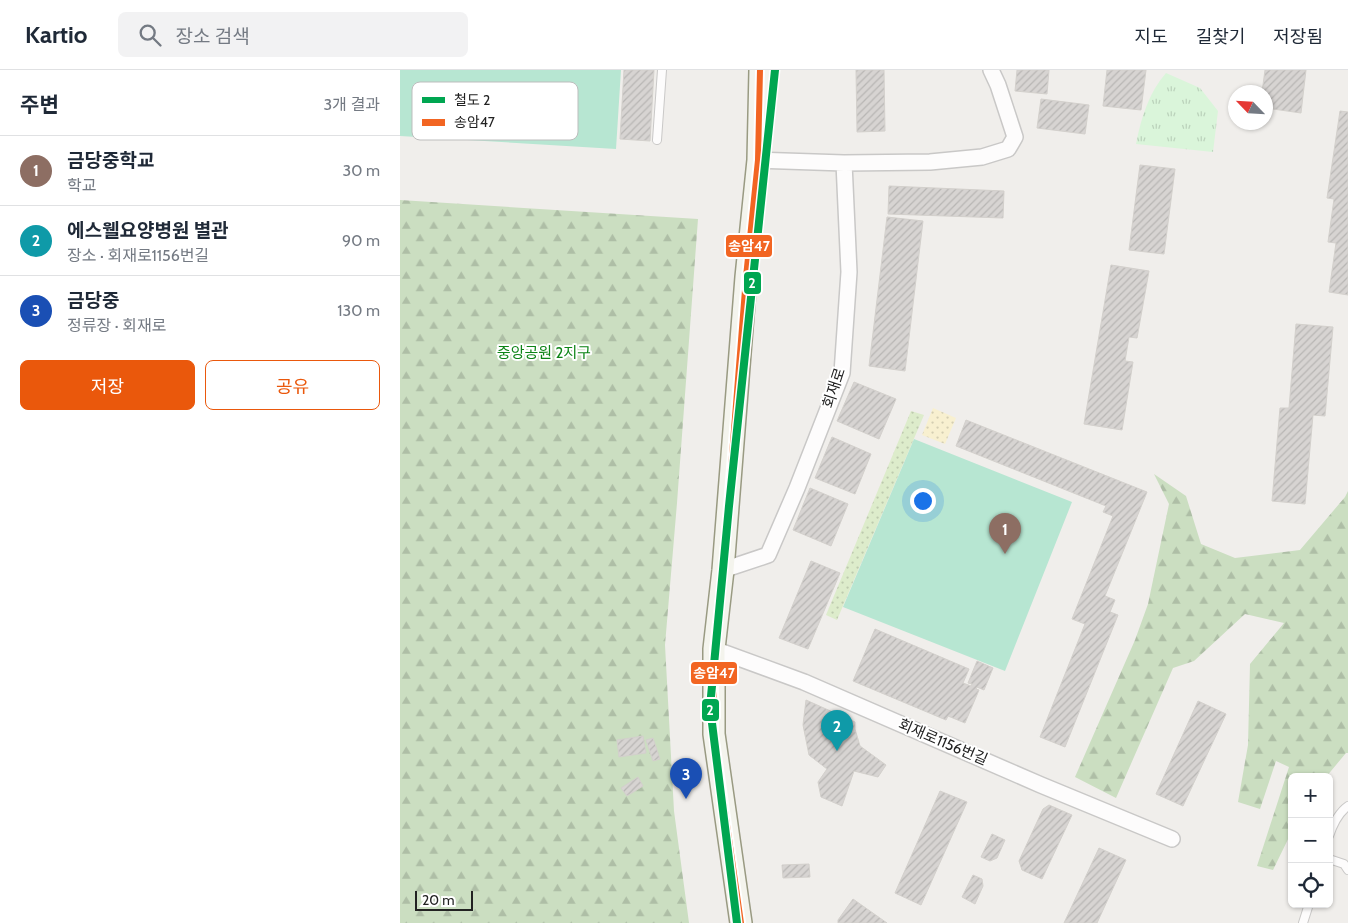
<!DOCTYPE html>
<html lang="ko">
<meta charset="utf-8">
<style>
body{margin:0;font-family:Cabin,"Noto Sans KR",sans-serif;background:#f2f2f3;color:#1f2937}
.controls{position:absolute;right:15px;bottom:15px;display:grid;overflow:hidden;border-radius:8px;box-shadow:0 1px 4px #0004}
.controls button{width:45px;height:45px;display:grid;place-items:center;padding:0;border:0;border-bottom:1px solid #e0e1e3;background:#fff;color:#1f2937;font:25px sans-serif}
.compass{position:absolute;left:828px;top:15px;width:45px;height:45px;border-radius:50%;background:#fff;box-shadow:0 1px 4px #0004;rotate:295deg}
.scale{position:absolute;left:15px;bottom:12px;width:58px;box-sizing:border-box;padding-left:5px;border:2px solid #222;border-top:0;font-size:14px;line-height:18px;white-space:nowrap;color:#222;-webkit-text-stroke:4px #fff;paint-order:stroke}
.you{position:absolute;left:522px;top:430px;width:18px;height:18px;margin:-12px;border:4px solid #fff;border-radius:50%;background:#1a73e8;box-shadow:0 0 0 8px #1a73e833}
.badge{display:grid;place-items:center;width:32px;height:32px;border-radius:50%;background:#ea580c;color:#fff;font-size:16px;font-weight:700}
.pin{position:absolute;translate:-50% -41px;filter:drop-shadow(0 1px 2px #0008)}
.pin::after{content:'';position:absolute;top:26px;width:18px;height:15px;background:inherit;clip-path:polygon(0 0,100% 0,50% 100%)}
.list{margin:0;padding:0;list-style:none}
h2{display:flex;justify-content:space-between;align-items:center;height:65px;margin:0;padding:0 20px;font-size:21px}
h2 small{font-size:16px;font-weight:400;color:#747a83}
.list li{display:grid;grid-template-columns:32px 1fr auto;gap:15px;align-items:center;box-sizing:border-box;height:70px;padding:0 20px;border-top:1px solid #e0e1e3}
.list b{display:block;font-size:19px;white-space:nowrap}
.list p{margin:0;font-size:16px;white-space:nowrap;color:#747a83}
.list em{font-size:16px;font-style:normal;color:#747a83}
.actions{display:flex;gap:10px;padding:15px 20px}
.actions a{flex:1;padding:11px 0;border:1px solid #ea580c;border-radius:8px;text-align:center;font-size:18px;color:#ea580c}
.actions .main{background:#ea580c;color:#fff}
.icon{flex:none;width:28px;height:28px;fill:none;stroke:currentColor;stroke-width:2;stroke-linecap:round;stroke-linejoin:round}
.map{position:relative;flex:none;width:948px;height:853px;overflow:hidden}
header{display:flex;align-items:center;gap:30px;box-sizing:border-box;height:70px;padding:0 25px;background:#fff;border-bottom:1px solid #e0e1e3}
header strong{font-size:24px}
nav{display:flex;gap:28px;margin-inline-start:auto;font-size:18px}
.search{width:350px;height:45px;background:#f2f2f3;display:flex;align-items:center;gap:12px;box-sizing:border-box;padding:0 18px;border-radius:8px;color:#747a83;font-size:19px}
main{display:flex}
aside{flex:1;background:#fff}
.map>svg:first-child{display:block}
.grass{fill:url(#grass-dots)}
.forest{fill:url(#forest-firs)}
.sand{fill:url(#sand-dots)}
.park{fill:url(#park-tufts)}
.pitch{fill:#b7e6d2}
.building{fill:url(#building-hatch);stroke:#d3d0cc}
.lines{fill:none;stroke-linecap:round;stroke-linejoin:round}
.service-casing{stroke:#c9c8c7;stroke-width:10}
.minor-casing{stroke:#c9c8c7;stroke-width:18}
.secondary-casing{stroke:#999a82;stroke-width:24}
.service{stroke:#fdfcfc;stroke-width:8}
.minor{stroke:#fdfcfc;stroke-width:15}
.secondary{stroke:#f4f4ed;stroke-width:21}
.bus-1-casing{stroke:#fff;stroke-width:10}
.bus-1{stroke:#f26522;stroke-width:6}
.rail-1-casing{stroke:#fff;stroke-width:11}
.rail-1{stroke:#00a651;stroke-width:8}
.labels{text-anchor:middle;stroke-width:4;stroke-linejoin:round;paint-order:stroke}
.park-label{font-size:15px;fill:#0c8416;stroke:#fff}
.street-label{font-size:15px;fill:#222;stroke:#fff}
.key{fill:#fff;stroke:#bdbdbd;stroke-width:1}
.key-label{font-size:14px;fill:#222}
.line-badge{stroke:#fff;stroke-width:2}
.badge-label{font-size:14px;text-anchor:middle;font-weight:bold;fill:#fff}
</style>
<header>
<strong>Kartio</strong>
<div class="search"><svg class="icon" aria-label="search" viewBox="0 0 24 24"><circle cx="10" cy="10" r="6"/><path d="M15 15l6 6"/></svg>장소 검색</div>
<nav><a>지도</a><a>길찾기</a><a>저장됨</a></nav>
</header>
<main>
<aside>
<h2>주변<small>3개 결과</small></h2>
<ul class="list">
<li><span class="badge" style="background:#8d6e63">1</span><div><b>금당중학교</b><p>학교</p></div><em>30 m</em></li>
<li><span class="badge" style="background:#0f9aa8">2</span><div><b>에스웰요양병원 별관</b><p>장소 · 회재로1156번길</p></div><em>90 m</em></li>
<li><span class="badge" style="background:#1a4fb4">3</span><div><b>금당중</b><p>정류장 · 회재로</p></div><em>130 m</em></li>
</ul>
<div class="actions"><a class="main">저장</a><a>공유</a></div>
</aside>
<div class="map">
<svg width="948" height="853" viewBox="0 0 948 853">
<defs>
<pattern id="grass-dots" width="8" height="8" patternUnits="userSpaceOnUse" patternTransform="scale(1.25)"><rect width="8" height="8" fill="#ddeccb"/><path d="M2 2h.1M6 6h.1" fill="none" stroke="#bdcaae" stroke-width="1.8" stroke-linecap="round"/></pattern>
<pattern id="forest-firs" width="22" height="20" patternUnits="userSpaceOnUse" patternTransform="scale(1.25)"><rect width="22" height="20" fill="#cbdec1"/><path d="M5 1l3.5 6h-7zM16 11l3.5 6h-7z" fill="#aebea6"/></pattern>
<pattern id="sand-dots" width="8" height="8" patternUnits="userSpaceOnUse" patternTransform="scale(1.25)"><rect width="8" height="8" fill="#f8f0d0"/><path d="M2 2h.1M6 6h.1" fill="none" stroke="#d4ceb2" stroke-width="1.8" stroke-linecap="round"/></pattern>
<pattern id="park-tufts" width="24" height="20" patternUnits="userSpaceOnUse" patternTransform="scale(1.25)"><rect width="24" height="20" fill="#daf5da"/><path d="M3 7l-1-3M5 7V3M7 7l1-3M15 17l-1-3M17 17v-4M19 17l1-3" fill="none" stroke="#bbd2bb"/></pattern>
<pattern id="building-hatch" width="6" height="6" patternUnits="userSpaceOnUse" patternTransform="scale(1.25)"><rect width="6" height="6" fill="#d7d4d2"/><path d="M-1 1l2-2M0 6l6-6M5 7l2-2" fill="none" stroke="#b8b6b4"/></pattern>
</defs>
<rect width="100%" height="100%" fill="#f0eeeb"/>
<!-- grass -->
<path class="grass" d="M511,341L524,345L437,550L426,545Z"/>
<!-- forest -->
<path class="forest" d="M0,130L298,149L277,433L265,575L274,741L289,853H0Z
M754,404L786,426L801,474L835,488L900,480L945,427L948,421V683H946L926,707H892V761L873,800L857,796L889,697L876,691L860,739L838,732L848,675L850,594L884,553L845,544L794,591L773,598L716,728L675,707L735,570L748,534L769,434Z"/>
<!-- sand -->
<path class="sand" d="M533,338L556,348L545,374L522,365Z"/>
<!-- park -->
<path class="park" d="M766,3L800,18L818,41L813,82L736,74C741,48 749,22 766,3Z"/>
<!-- pitch -->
<path class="pitch" d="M0,0H221L216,79L0,66Z
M514,369L672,432L605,601L443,537Z"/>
<!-- building -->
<path class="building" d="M224,0H254L250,71L220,69Z
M456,0H484L485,61L457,62Z
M617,0H649L647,24L615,21Z
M707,0H746L741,40L703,36Z
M865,0H906L901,43L866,38V22H862Z
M641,29L689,35L685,64L637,58Z
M940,41L948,42V225L929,222L936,173L928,172L934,129L927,128Z
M740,95L775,99L764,184L729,180Z
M489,116L604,121L603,148L488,144Z
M487,147L523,151L505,301L469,296Z
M711,195L749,201L737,268L729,267L725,291L733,292L722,360L684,354Z
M896,254L933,257L925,346L913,345L905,434L872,431L880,338H889Z
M454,312L496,329L479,369L437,351Z
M566,350L747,422L705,526L715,530L710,542L718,545L665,677L640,667L685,554L672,549L713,446L703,442L706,436L556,376Z
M432,367L471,384L455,424L415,408Z
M410,418L448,434L431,476L393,460Z
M411,491L440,503L408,579L379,568Z
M475,559L569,599L563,613L571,616L572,614L568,613L577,591L593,598L584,620L577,617L576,619L579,620L565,653L548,646L546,650L453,611Z
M406,630L455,652V659L460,676L486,695L478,707L454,701L442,736L421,727L418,712L427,699L409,685L403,655Z
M798,631L826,644L783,736L756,724Z
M243,666L246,683L219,687L217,670Z
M253,668L260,689L253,691L246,670Z
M238,707L243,716L227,726L221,718Z
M540,721L567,732L521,835L495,823Z
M649,735L672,745L642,809L622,800L619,791L643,739Z
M592,764L605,770L597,788L590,791L581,787Z
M699,778L726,790L697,853H664Z
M409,794L410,807L383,808L382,795Z
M573,805L582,809L583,816L575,834L562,827Z
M453,829L487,853H438V850Z"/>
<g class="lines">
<!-- service casing -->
<g class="service-casing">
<path id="service" d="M257,70L262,0
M929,766C933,754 938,743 948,736
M929,789L944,794L948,800
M903,853L909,834"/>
</g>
<!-- minor casing -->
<g class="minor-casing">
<path id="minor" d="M358,90L444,93L530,92L582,87L608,79L615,67L598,15L591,0
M323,500L368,485L397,418L442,303L449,202L444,93
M314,579L404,612L641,715L772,769"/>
</g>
<!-- secondary casing -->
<g class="secondary-casing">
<path id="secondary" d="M341,853L314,664V579L323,500L346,207L358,90L360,0"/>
</g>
<!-- service -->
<use href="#service" class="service"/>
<!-- minor -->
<use href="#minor" class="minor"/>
<!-- secondary -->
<use href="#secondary" class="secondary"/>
<!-- bus-1 casing -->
<g class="bus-1-casing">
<path id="bus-1" d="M341,853L314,664V579L323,500L346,207L358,90L360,0"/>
</g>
<!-- bus-1 -->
<use href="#bus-1" class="bus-1"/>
<!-- rail-1 casing -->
<g class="rail-1-casing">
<path id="rail-1" d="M337,853L310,637L329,436L375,0"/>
</g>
<!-- rail-1 -->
<use href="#rail-1" class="rail-1"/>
</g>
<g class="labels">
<!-- park labels -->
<g class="park-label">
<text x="144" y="288">중앙공원 2지구</text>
</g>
<!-- street labels -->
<g class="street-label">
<text transform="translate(434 318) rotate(-72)" y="5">회재로</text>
<text transform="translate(543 672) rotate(23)" y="5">회재로1156번길</text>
</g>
</g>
<!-- legend -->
<rect x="12" y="12" width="166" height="58" rx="8" class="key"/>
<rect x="22" y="27" width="23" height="6" fill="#00a651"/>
<rect x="22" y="49" width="23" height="7" fill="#f26522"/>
<g class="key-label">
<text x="54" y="35">철도 2</text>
<text x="54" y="57">송암47</text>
</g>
<g class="line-badge">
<rect x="325" y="164" width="48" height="24" rx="5" fill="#f26522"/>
<rect x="343" y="201" width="19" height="24" rx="5" fill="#00a651"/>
<rect x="290" y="591" width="48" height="24" rx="5" fill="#f26522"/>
<rect x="301" y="628" width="19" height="24" rx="5" fill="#00a651"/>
</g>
<g class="badge-label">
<text x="349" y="181">송암47</text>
<text x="352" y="218">2</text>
<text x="314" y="608">송암47</text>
<text x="310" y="645">2</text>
</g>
</svg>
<div class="controls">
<button>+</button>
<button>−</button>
<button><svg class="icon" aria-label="locate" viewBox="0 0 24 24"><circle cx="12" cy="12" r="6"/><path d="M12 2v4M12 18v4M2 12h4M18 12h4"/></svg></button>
</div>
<svg class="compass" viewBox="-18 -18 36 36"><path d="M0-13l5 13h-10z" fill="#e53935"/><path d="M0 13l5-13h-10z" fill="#747a83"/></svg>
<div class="scale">20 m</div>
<div class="you"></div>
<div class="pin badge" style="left:605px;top:484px;background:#8d6e63">1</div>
<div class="pin badge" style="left:437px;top:681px;background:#0f9aa8">2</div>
<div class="pin badge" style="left:286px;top:729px;background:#1a4fb4">3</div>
</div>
</main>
